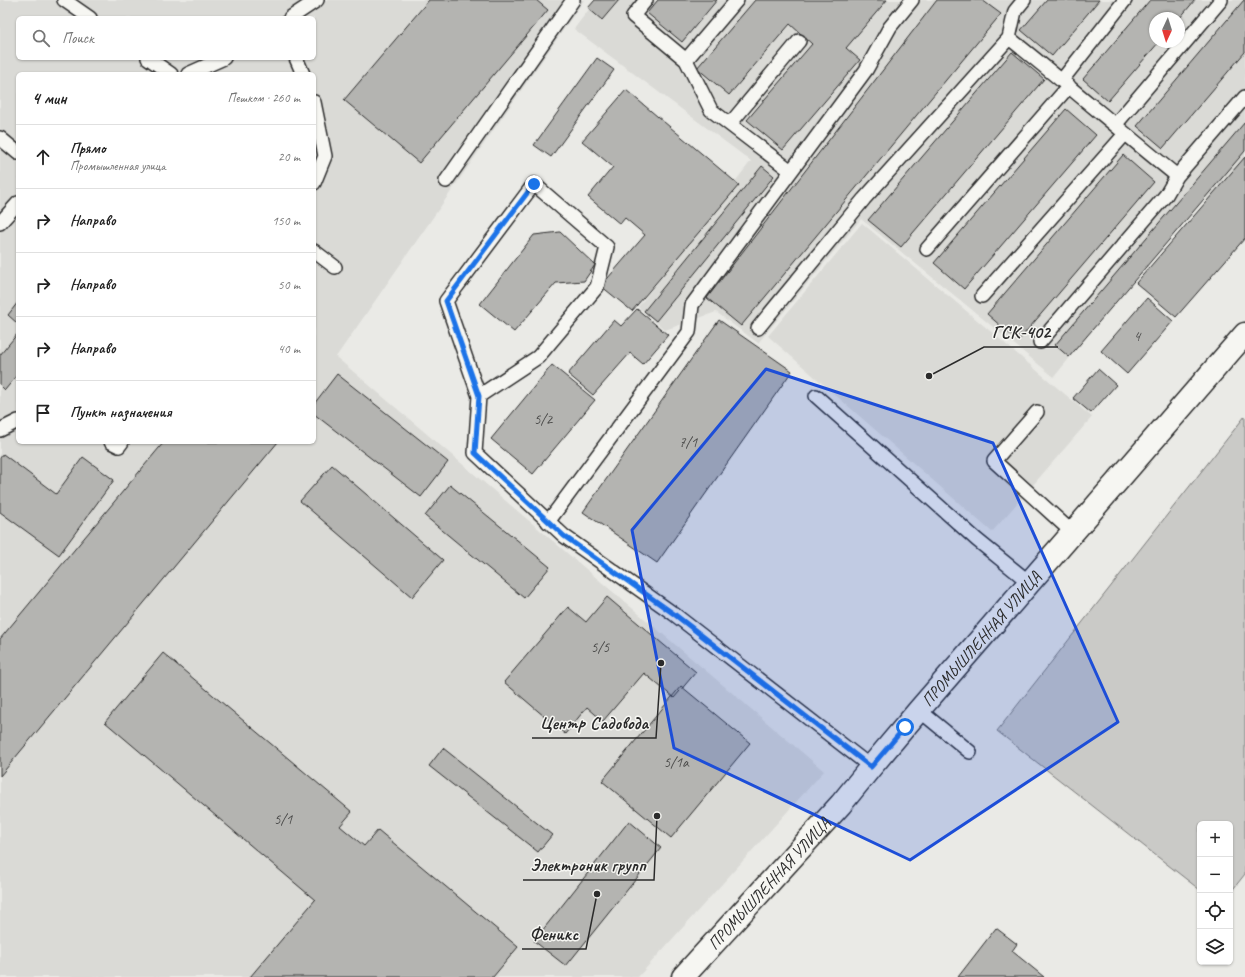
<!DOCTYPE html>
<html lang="ru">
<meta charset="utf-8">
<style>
body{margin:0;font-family:Caveat,sans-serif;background:#f6f6f6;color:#222}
.controls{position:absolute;right:12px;bottom:12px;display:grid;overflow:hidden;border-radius:6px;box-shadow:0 1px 3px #0004}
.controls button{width:36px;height:36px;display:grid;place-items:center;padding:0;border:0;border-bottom:1px solid #e0e0e0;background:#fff;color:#222;font:20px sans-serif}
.compass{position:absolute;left:1149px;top:12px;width:36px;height:36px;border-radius:50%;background:#fff;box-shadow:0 1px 3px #0004;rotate:184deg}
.stop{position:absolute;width:12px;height:12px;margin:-9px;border:3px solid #1a73e8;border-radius:50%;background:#fff}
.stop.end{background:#1a73e8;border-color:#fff;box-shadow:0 1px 4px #0008}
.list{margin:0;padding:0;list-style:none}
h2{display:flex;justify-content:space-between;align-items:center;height:52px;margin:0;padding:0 16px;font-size:17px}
h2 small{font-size:13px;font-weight:400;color:#767676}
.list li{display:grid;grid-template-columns:26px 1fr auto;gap:12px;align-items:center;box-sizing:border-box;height:64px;padding:0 16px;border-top:1px solid #e0e0e0}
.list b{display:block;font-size:15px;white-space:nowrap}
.list p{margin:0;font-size:13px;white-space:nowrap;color:#767676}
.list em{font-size:13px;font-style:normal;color:#767676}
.icon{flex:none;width:22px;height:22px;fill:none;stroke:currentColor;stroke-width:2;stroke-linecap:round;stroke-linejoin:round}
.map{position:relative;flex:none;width:1245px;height:977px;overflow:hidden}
.search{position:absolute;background:#fff;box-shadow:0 1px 3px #0004;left:16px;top:16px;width:300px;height:44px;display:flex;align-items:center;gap:10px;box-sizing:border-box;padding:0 14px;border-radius:6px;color:#767676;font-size:15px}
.panel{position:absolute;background:#fff;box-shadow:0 1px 3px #0004;left:16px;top:72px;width:300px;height:372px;border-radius:6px}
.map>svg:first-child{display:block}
.built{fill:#dadad6;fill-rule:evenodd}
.green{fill:#cacac7;stroke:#7a7a79}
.building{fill:#b4b4b1;stroke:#2b2b2b}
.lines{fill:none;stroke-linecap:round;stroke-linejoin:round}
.lane-casing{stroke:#2b2b2b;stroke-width:16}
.street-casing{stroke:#2b2b2b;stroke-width:25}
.lane{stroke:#f6f6f2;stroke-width:13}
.street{stroke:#f6f6f2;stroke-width:22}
.route{stroke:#1a73e8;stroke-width:5}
.marked{fill:#1d4ed8;fill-opacity:0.2;stroke:#1d4ed8;stroke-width:3;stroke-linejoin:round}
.labels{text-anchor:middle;stroke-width:3;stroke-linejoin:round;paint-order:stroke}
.number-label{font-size:15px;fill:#4d4d4c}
.street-label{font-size:17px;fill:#2b2b2b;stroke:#f6f6f2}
.leader{fill:none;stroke:#2b2b2b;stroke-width:1.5}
.callout-dot{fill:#2b2b2b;stroke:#f6f6f2;stroke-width:1.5}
.callout-label{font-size:18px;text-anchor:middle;font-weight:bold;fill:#2b2b2b;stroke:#f6f6f2;stroke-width:3;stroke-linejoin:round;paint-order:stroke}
</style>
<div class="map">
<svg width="1245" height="977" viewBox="0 0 1245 977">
<rect width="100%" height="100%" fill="#eaeae6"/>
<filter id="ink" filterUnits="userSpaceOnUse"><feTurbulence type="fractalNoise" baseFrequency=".025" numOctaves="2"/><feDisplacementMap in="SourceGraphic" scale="8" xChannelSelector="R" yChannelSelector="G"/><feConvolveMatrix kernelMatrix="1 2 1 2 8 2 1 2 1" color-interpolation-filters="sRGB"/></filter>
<g filter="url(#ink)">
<!-- built -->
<path class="built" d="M0,0H584L336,357L824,771L638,977H0ZM18,18H314V58H18ZM18,74H314V442H18Z
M596,0H1245V233L1202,195L1054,377L861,219L758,343L716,312L665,330L638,307L751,161L574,29ZM1155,18H1179V42H1155Z
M862,223L1092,417L992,532L768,336Z"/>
<!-- green -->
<path class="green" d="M1245,416V874L1230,893V824H1200V890L997,731Z"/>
<!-- building -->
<path class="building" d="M429,0H536L548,10L419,163L344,100Z
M595,0H619L602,20L588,8Z
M658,0H717L682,42L647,13Z
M755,0H887L846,48L860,60L783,150L747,120L812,44L790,24L729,95L697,68Z
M937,0H982L1001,14L741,326L707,298Z
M1047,0H1099L1052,56L1021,30Z
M1150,0H1195L1179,19L1155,18V42H1159L1108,101L1083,79Z
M1244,0H1245V52L1163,148L1137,126Z
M1012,52L1044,79L901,247L868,220Z
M597,58L614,70L551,157L534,145Z
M626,90L739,185L632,311L601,286L645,235L625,218L620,224L588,197L613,167L582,141Z
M1066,109L1096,135L964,289L934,263Z
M1245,122V151L1069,357L1055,345Z
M1123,155L1154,182L1018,341L987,314Z
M1245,157V238L1176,317L1136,283Z
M762,166L774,176L656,321L644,311Z
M560,232L595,265L584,281L556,283L514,332L480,304L534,235Z
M1147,298L1173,321L1127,374L1101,351Z
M18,302V324L8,315Z
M637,309L668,335L643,364L630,353L593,395L568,374L614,320L621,326Z
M719,320L792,371L657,563L583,512Z
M18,333V374L5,390L0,385V355Z
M552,365L595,400L533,474L491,439Z
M1098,369L1116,385L1091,413L1073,398Z
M337,374L448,462L421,497L314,414V404Z
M164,442H278L0,776V639Z
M3,454L56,494L83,457L114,480L59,555L0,512V458Z
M332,465L443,560L412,597L300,501Z
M450,485L550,567L524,598L425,516Z
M607,597L696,672L674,698L644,673L603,721L587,707L565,734L504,682L568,607L586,622Z
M163,653L352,812L340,826L364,846L378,830L518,947L493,977H250L315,900L105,722Z
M681,686L750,743L671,838L602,781Z
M443,748L552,835L538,852L429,766Z
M629,821L661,848L566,966L534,941Z
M996,928L1017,944L1012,951L1044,977H958Z"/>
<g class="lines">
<!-- lane casing -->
<g class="lane-casing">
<path id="lane" d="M64,0L90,18
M646,0L633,16L686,60L711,110L791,171
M1024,0L1015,11L1009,38C1066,83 1121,131 1177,176L1245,97
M290,18L317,0
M148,58L171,74
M296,58L303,74
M686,60L737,0
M188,74L224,58
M1062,80L1125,0
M314,102L325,156L314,183
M730,124L799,41
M1115,125L1221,0
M0,138L18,153
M446,181L573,0
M0,223L18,203
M927,249L1069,86
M314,251L335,267
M982,296L1125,134
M758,328L864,199L1009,38
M1040,342L1166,195L1177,176
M479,396L538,357L597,287L607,247L534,184L446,301L479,396L475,453L564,536L674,614L871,767
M816,396L977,540L1030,583
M1037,412L994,461L1073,533
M0,430L18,421
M111,442L119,446L122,442
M548,522L689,332L692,305L866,70L890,27L912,0
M919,710L970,752"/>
</g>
<!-- street casing -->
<g class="street-casing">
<g id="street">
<path id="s1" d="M683,977L841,804L871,767L919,710L1245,334"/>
</g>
</g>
<!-- lane -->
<use href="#lane" class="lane"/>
<!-- street -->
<use href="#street" class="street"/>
</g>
</g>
<g class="lines" filter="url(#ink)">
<!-- route -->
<path class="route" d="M534,184L446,301L479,396L475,453L564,536L674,614L871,767L905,727"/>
</g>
<!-- marked area -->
<path class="marked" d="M766,369L993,443L1118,722L910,860L674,748L632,530Z"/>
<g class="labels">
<!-- number labels -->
<g class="number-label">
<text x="1137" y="341">4</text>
<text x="543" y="424">5/2</text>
<text x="688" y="447">7/1</text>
<text x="600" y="652">5/5</text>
<text x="676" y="767">5/1а</text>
<text x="283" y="824">5/1</text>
</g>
<!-- street labels -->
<g class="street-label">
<text dy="6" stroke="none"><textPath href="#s1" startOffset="451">ПРОМЫШЛЕННАЯ УЛИЦА</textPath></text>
<text dy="6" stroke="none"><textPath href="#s1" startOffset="127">ПРОМЫШЛЕННАЯ УЛИЦА</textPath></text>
</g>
</g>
<!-- callouts -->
<path class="leader" d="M929 376L984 347H1058M661 663L656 738H532M657 816L654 880H523M597 894L586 949H522"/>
<g class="callout-dot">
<circle cx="929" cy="376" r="4"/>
<circle cx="661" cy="663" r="4"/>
<circle cx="657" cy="816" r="4"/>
<circle cx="597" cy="894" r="4"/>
</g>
<g class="callout-label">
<text x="1021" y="338">ГСК-402</text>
<text x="594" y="729">Центр Садовода</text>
<text x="588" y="871">Электроник групп</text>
<text x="554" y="940">Феникс</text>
</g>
</svg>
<div class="controls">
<button>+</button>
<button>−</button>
<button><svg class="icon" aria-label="locate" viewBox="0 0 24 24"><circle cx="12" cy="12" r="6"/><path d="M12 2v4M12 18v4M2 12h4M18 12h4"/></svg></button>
<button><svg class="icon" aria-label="layers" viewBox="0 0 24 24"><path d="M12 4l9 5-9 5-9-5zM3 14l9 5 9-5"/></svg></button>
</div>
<svg class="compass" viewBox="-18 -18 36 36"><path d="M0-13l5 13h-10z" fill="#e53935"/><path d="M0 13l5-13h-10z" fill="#767676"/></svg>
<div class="stop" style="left:905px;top:727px"></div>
<div class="stop end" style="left:534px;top:184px"></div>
<div class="search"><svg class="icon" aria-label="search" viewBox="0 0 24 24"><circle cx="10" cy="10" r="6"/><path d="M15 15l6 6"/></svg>Поиск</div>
<section class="panel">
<h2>4 мин<small>Пешком · 260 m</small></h2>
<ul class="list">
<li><svg class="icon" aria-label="ahead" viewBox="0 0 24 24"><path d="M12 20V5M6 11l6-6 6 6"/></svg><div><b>Прямо</b><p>Промышленная улица</p></div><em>20 m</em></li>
<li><svg class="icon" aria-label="right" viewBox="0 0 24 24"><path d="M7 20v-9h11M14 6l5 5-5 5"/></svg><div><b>Направо</b></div><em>150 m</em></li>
<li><svg class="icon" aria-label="right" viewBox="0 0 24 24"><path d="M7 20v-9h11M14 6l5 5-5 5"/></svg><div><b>Направо</b></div><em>50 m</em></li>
<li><svg class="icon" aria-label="right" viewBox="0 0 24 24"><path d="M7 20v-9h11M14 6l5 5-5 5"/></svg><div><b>Направо</b></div><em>40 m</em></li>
<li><svg class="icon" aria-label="arrive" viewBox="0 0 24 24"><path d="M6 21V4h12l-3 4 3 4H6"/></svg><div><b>Пункт назначения</b></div></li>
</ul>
</section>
</div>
